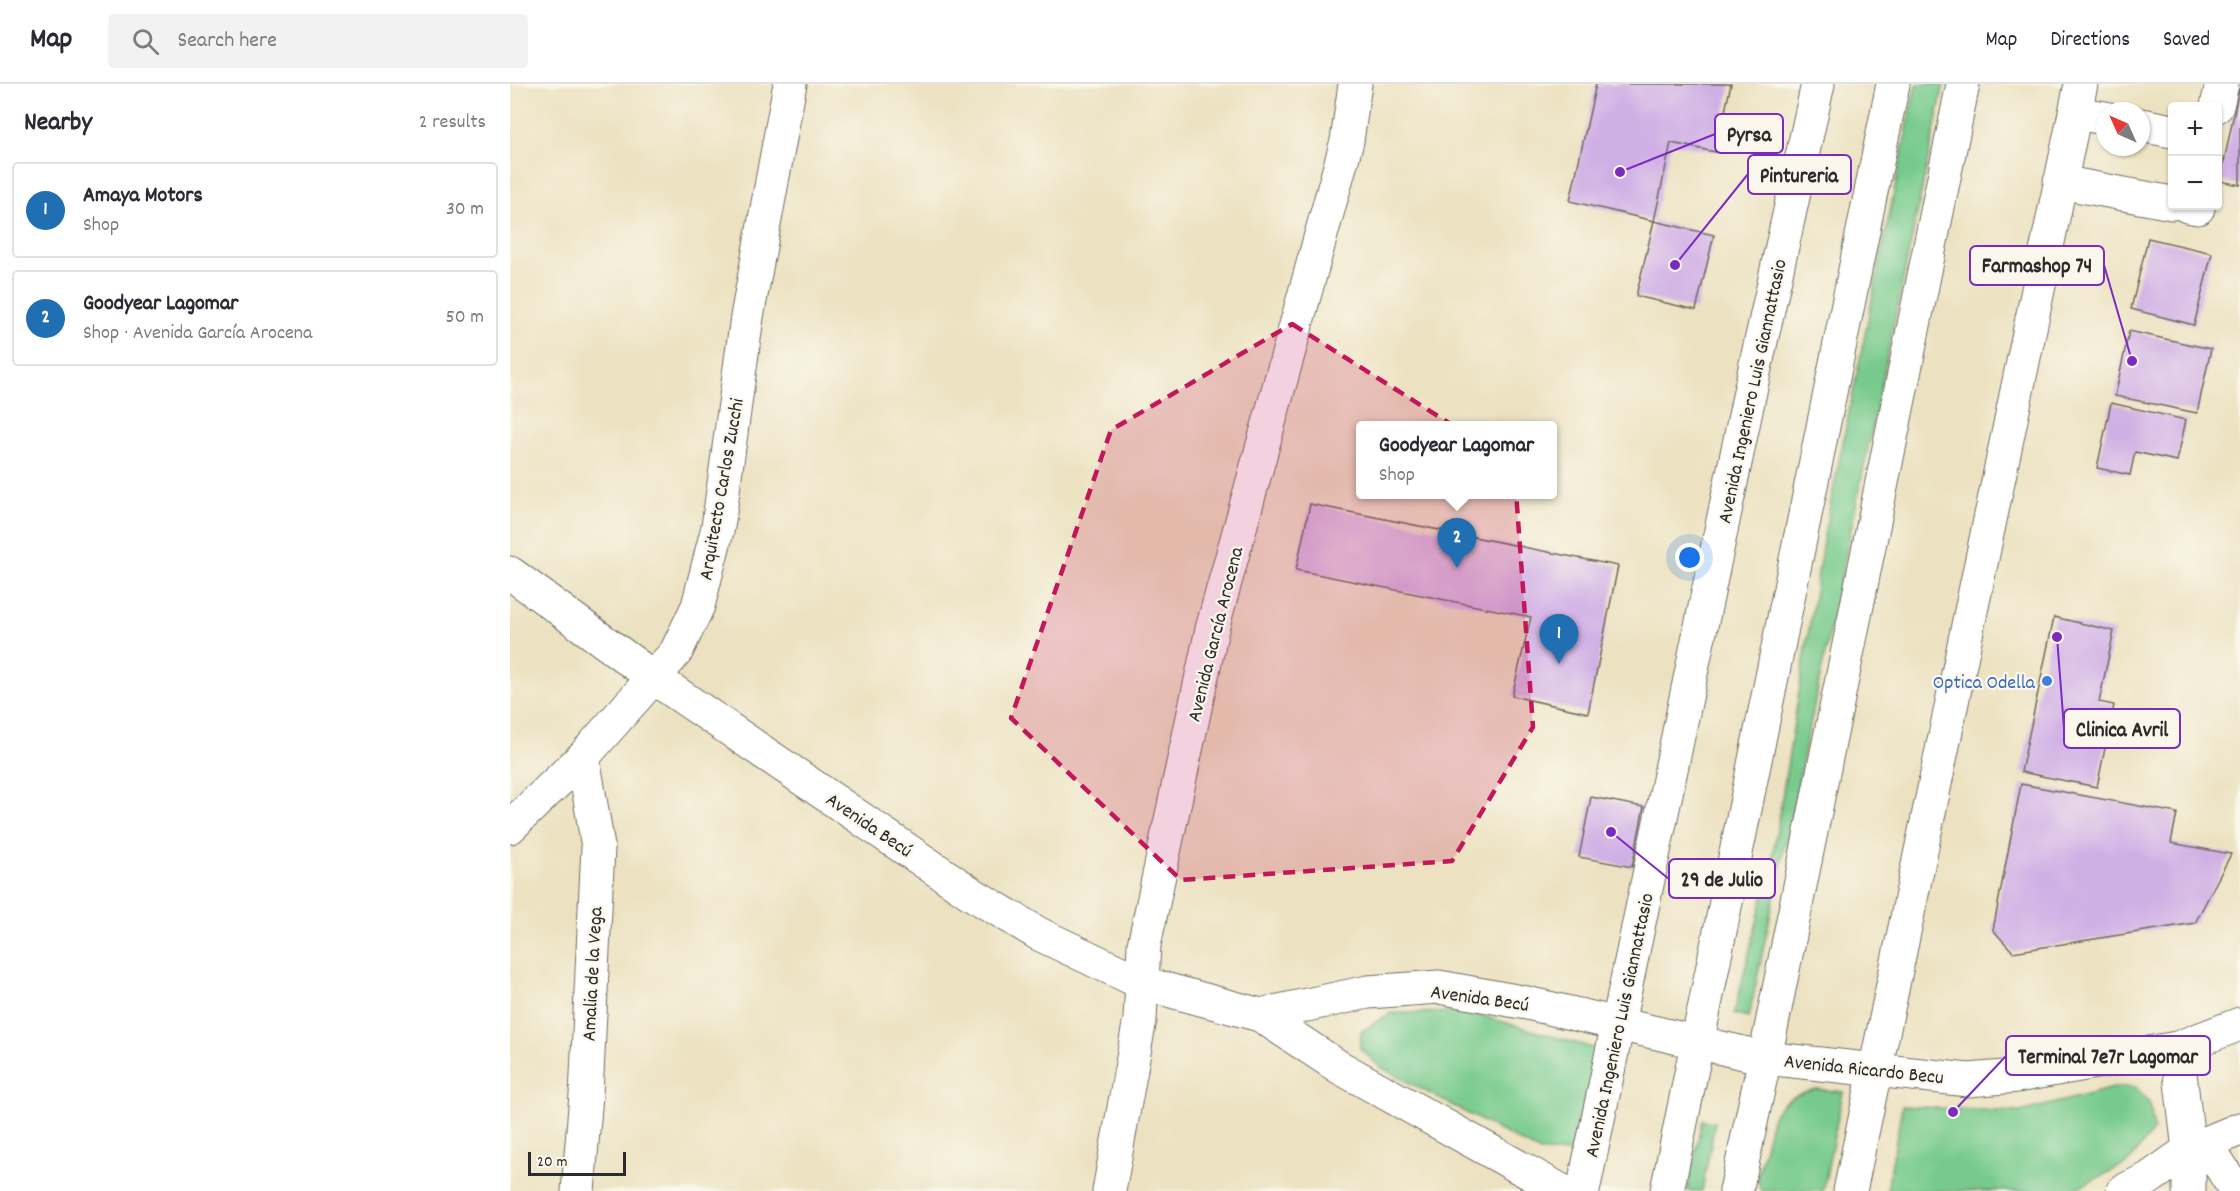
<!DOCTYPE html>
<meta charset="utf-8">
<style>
body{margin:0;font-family:Dekko,sans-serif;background:#f2f2f3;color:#2b2b33}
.controls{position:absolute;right:18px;top:18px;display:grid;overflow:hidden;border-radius:6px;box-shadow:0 2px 4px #0004}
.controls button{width:54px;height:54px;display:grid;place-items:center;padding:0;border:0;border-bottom:2px solid #e1e1e2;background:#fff;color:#2b2b33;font:30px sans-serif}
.compass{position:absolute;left:1586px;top:18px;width:54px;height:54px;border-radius:50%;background:#fff;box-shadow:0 2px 4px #0004;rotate:315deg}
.scale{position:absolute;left:18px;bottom:15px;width:98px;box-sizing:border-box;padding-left:6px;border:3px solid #2b2b2b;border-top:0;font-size:16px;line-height:21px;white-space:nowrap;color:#2b2b2b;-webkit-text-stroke:4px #fbf7ec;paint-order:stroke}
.you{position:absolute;left:1180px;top:474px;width:21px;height:21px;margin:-15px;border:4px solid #fff;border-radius:50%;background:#1a73e8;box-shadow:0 0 0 9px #1a73e833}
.badge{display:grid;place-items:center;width:39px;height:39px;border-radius:50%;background:#1f6fb2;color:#fff;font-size:20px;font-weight:700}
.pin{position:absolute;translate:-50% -50px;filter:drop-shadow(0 2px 3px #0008)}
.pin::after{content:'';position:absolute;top:32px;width:21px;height:18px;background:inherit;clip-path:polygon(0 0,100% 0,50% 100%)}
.popup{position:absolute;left:846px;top:337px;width:201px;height:78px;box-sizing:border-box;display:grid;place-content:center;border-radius:6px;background:#fff;filter:drop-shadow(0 2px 4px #0005);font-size:20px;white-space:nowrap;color:#7c7c81}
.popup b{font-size:22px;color:#2b2b33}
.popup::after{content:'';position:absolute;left:50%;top:100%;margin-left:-12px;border:12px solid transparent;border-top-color:#fff}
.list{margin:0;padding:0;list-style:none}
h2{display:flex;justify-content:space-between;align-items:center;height:78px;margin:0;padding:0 24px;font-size:26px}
h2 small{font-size:20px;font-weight:400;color:#7c7c81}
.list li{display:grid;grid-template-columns:39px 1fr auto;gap:18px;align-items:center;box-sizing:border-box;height:96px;margin:0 12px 12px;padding:0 12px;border:2px solid #e1e1e2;border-radius:6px}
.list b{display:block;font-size:22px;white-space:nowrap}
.list p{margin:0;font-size:20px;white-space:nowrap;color:#7c7c81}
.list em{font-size:20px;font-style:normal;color:#7c7c81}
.icon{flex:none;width:33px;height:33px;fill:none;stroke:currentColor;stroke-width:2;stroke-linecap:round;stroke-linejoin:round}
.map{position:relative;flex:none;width:1730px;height:1107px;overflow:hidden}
header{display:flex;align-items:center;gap:36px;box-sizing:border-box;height:84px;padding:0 30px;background:#fff;border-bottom:2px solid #e1e1e2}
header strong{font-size:28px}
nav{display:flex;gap:33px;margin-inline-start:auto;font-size:21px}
.search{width:420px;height:54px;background:#f2f2f3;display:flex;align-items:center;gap:15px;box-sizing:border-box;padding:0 21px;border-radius:6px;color:#7c7c81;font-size:22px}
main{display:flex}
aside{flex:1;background:#fff}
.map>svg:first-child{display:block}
.green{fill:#77ca8c;stroke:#517a5c;stroke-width:1.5}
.building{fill:#d0afe5}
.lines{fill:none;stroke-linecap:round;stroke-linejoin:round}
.minor-casing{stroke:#6f6b60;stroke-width:35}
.major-casing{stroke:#6f6b60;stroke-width:35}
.minor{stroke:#fff;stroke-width:33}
.major{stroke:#fff;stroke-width:33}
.marked{fill:#c2185b;fill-opacity:0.2;stroke:#c2185b;stroke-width:4.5;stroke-dasharray:12 8;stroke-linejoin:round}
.shop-dot{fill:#3f7fe0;stroke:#fbf7ec;stroke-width:2}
.labels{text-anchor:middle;stroke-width:4.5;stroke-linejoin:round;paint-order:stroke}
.street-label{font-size:20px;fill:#2b2b2b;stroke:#fbf7ec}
.shop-label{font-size:20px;fill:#366cbe;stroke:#fbf7ec;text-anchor:end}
.leader{fill:none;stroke:#7b2cbf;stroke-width:2}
.callout-dot{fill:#7b2cbf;stroke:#fbf7ec;stroke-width:2}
.callout{fill:#fbf7ec;stroke:#7b2cbf;stroke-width:2}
.callout-label{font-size:21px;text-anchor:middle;font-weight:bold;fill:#2b2b2b}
</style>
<header>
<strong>Map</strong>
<div class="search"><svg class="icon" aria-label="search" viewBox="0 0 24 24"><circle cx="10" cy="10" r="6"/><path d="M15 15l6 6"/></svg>Search here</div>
<nav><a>Map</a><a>Directions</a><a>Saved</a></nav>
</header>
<main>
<aside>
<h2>Nearby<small>2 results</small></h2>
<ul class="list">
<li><span class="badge">1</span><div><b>Amaya Motors</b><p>Shop</p></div><em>30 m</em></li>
<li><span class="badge">2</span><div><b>Goodyear Lagomar</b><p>Shop · Avenida García Arocena</p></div><em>50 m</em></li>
</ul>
</aside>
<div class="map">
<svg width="1730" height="1107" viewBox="0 0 1730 1107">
<rect width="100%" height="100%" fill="#fbf7ec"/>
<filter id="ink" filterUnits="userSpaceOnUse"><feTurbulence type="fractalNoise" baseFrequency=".0167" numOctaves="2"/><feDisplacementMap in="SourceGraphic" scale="12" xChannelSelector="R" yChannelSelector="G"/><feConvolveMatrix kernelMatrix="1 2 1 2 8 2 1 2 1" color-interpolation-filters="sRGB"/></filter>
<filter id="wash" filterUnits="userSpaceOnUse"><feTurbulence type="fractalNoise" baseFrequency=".008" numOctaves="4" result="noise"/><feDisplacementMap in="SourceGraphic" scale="24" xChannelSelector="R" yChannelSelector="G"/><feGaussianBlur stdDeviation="1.35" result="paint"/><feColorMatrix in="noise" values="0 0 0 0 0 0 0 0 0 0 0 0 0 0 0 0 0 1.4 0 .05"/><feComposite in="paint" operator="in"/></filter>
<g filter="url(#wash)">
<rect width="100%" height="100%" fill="#ece2c1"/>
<!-- green -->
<path class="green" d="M1406,0H1434L1239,933L1224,930L1262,776L1314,451Z
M959,928L1090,966L1070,1069L1030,1068L870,983L850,964L851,948L880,929Z
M1607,1003H1626L1640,1020L1644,1046L1618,1079L1561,1107H1377L1392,1022L1510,1028Z
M1306,1005L1333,1008L1313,1107H1251L1247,1094L1262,1035C1270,1016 1287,1010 1306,1005Z
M1192,1036L1205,1038L1192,1107H1177Z"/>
<g id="blocks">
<!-- building -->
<path class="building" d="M1086,0H1221L1206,68L1161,59L1144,137L1060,117Z
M1729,5H1730V101L1710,97Z
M1144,137L1204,151L1186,226L1126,212Z
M1638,154L1702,169L1684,241L1621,225Z
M1619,247L1701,265L1687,329L1605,312Z
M1601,319L1676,336L1667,377L1625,368L1620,391L1587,384Z
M800,420L1108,482L1078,629L1002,612L1021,533L786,486Z
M1544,533L1604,547L1589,618L1604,621L1587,703L1511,688Z
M1511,700L1667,729L1661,759L1721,770L1685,839L1503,868L1483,846Z
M1081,713L1134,723L1122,783L1069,773Z"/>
</g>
</g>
<g filter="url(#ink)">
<use href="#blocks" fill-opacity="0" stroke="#6f6b60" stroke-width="1.5"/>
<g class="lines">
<!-- minor casing -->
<g class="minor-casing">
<path id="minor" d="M1707,22L1712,0
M1565,29L1595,34
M1631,41L1662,47
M1550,98L1662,119
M1677,122L1688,124V122
M0,489L144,594L462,810L529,850L632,899L750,931L858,908L929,903L1017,919L1255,974L1458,996L1507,992L1667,964L1730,940
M0,743L73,673L166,568L188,522L208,443L237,233L280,0
M750,931L829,983L1052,1107
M1667,964L1679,1066V1107
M1696,1059L1726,1107
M68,1107L76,1011L88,763L73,673
M599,1107L630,935L634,861L702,545L837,57L845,0
M1073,1107L1242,298L1308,0
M1340,1107L1571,0
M1613,1107L1638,1095L1679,1066L1730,1045"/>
</g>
<!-- major casing -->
<g class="major-casing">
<path id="major" d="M1157,1107L1383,0
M1226,1107L1255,974L1453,0"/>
</g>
<!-- minor -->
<use href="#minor" class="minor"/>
<!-- major -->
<use href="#major" class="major"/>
</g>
</g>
<!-- marked area -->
<path class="marked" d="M782,240L1004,380L1023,643L942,777L671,796L501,634L601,346Z"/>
<!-- markers -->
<circle class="shop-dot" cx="1537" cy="597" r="6"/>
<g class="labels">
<!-- street labels -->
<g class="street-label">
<text transform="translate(1241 307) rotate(-78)" y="7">Avenida Ingeniero Luis Giannattasio</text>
<text transform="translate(210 405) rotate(-80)" y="7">Arquitecto Carlos Zucchi</text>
<text transform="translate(704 550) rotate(-76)" y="7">Avenida García Arocena</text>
<text transform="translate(360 740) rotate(34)" y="7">Avenida Becú</text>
<text transform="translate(81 890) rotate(-87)" y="7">Amalia de la Vega</text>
<text transform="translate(970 913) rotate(8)" y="7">Avenida Becú</text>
<text transform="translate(1108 941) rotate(-78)" y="7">Avenida Ingeniero Luis Giannattasio</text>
<text transform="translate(1354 984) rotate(6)" y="7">Avenida Ricardo Becu</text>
</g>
<!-- shop labels -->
<g class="shop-label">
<text x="1525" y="604">Optica Odella</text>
</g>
</g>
<!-- callouts -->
<path class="leader" d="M1110 88L1205 50M1165 181L1238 90M1622 277L1594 181M1547 553L1554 644M1101 748L1159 795M1443 1028L1496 972"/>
<g class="callout-dot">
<circle cx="1110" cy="88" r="6"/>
<circle cx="1165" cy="181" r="6"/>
<circle cx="1622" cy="277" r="6"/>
<circle cx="1547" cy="553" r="6"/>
<circle cx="1101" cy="748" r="6"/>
<circle cx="1443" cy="1028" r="6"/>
</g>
<g class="callout">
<rect x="1205" y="30" width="68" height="39" rx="6"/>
<rect x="1238" y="71" width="103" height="39" rx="6"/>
<rect x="1460" y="162" width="134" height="39" rx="6"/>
<rect x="1554" y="625" width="116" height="39" rx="6"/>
<rect x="1159" y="775" width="106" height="39" rx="6"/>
<rect x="1496" y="952" width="204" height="39" rx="6"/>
</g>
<g class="callout-label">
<text x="1239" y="57">Pyrsa</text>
<text x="1289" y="98">Pintureria</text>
<text x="1527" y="188">Farmashop 74</text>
<text x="1612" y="652">Clinica Avril</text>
<text x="1212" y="802">29 de Julio</text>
<text x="1598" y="979">Terminal 7e7r Lagomar</text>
</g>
</svg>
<div class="controls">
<button>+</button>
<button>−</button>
</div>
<svg class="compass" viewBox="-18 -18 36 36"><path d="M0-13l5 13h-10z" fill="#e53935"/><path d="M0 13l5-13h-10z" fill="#7c7c81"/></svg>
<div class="scale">20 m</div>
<div class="you"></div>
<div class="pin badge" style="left:1049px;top:580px">1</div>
<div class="pin badge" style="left:947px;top:484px">2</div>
<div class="popup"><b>Goodyear Lagomar</b>Shop</div>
</div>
</main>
